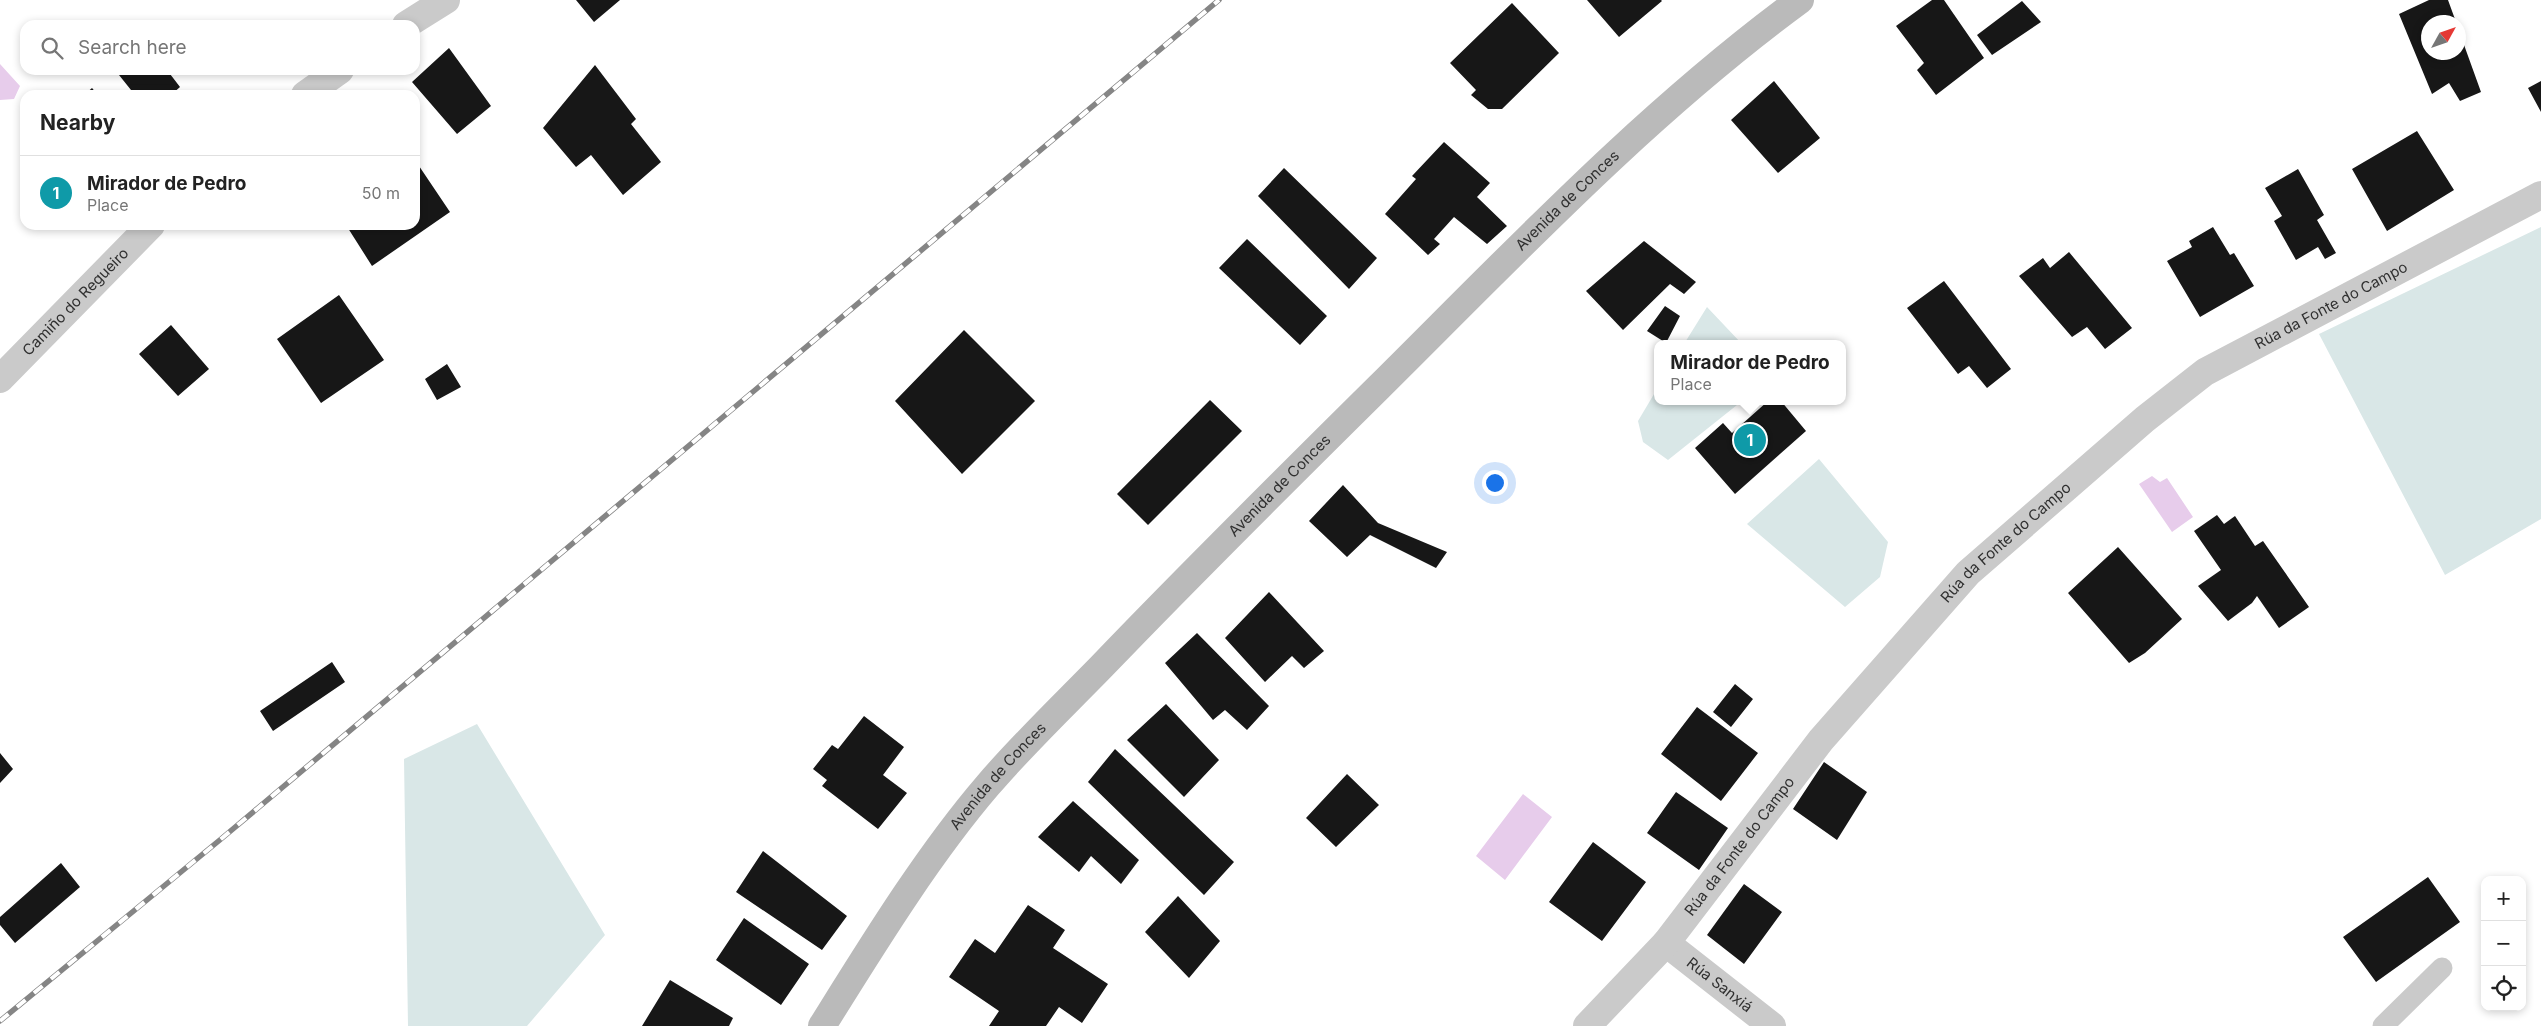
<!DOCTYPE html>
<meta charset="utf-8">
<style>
body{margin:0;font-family:Inter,sans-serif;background:#f2f2f2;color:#222}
.controls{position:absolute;right:15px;bottom:15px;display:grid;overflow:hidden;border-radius:10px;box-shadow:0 2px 8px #0003}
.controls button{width:45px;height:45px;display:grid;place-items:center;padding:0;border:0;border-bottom:1px solid #e0e0e0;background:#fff;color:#222;font:25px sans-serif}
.compass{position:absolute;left:2421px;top:15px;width:45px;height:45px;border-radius:50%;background:#fff;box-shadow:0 2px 8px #0003;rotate:50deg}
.you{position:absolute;left:1494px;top:482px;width:18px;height:18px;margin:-12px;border:4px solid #fff;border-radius:50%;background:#1a73e8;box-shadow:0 0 0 8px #1a73e833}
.badge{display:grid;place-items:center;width:32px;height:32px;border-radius:50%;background:#58772d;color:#fff;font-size:16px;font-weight:700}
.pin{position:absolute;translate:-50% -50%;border:2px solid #fff;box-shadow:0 1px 5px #0006}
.popup{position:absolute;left:1654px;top:340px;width:192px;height:65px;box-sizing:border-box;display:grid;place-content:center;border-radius:10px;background:#fff;filter:drop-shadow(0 1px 4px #0005);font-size:16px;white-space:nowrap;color:#767676}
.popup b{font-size:19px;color:#222}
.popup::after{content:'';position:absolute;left:50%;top:100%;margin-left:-10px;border:10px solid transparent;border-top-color:#fff}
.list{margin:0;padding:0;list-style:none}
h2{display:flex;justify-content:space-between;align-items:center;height:65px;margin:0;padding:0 20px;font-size:21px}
h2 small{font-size:16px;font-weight:400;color:#767676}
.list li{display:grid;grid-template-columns:32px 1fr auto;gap:15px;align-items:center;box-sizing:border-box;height:75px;padding:0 20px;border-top:1px solid #e0e0e0}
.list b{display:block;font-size:19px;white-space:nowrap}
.list p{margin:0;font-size:16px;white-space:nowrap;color:#767676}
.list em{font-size:16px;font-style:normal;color:#767676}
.icon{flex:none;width:28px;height:28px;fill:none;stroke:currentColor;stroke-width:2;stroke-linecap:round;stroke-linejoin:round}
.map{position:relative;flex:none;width:2541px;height:1026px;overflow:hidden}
.search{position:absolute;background:#fff;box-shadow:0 2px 8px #0003;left:20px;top:20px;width:400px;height:55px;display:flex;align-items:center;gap:12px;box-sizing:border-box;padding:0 18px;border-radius:15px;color:#767676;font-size:19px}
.panel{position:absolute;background:#fff;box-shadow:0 2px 8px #0003;left:20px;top:90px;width:400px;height:140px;border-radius:15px}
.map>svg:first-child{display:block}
.green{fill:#d9e7e7}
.water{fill:#e7cceb}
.building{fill:#171717}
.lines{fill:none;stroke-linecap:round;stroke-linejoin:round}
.service{stroke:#cacaca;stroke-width:21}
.minor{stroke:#cacaca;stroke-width:28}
.tertiary{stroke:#cacaca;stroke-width:28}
.secondary{stroke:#bababa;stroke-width:28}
.rail-casing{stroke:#858585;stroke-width:5.5}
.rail{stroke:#fff;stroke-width:4;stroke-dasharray:11;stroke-linecap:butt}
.labels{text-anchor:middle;stroke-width:5;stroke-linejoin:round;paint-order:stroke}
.street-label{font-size:15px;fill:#303030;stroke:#fff}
</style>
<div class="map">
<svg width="2541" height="1026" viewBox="0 0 2541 1026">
<rect width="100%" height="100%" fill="#fff"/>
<!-- green -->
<path class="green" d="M2541,227V519L2445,575L2319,334Z
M1707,307L1742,344H1684Z
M1657,389L1658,401H1742L1668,460L1643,442L1638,421Z
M1819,459L1888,542L1880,577L1845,607L1747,524Z
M477,724L605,935L527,1026H408L404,759Z"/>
<!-- water -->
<path class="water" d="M0,64L20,86L14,99L0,100Z
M2152,476L2160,482L2167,478L2193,517L2172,532L2139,484Z
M1523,794L1552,817L1505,880L1476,856Z"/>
<!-- building -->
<path class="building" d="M576,0H620L594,22Z
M1587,0H1661L1662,1L1619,37Z
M1932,0H1944L1984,58L1936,95L1917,70L1924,63L1896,26Z
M2429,0H2448L2456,22H2428V52H2458L2459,31L2481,92L2460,101L2449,83L2432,94L2399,14Z
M2022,1L2041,22L1992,55L1977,35Z
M1512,3L1559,53L1502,109H1488L1471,95L1476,90L1450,63Z
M449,48L491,106L457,134L412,82Z
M595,65L636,119L631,124L661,162L623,195L591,155L576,167L543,128Z
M115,70H167L180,87L171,95H135Z
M1774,81L1820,138L1778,173L1731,120Z
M2541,81V112L2528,88Z
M92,88L98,95H84Z
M2417,131L2454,190L2387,231L2352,169Z
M1444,142L1490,183L1477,197L1507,226L1487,244L1454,217L1434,239L1440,244L1428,255L1385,214L1416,179L1412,176Z
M415,160L450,212L372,266L346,225H415Z
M1284,168L1377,258L1349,289L1258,196Z
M2298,169L2324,215L2317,220L2336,253L2325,259L2318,247L2296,260L2274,221L2282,216L2265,188Z
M2213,227L2230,255L2234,253L2254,286L2200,317L2167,261L2192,247L2189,241Z
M1247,239L1327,316L1300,345L1219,268Z
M1644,241L1696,282L1684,294L1670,284L1623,330L1586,291Z
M2069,252L2132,328L2105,349L2087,327L2072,337L2019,276L2043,258L2050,268Z
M1944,281L2011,369L1987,388L1969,366L1958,374L1907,308Z
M339,295L384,360L321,403L277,339Z
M1665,306L1680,316L1666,343L1647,331Z
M171,325L209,369L178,396L139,354Z
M964,330L1035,401L962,474L895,401Z
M447,364L461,387L437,400L425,379Z
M1210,400L1242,431L1148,525L1117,494Z
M1768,401H1781L1806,431L1735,494L1695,448L1723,423L1732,433Z
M1343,485L1378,523L1447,552L1436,568L1370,535L1347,557L1309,521Z
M2217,515L2224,524L2235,516L2255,546L2263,541L2309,607L2279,628L2257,596L2252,603L2228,621L2198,586L2221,570L2194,531Z
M2118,547L2182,619L2145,653L2129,663L2068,593Z
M1269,592L1324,651L1304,668L1292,656L1265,682L1225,638Z
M1197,633L1269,706L1247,730L1225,710L1213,720L1165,663Z
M332,662L345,682L273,731L260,711Z
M1735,684L1753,699L1731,727L1713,712Z
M1166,704L1219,760L1184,797L1127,740Z
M1697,707L1758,753L1721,801L1661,754Z
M864,716L904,747L883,775L907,793L878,829L822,786L827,780L813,769L832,745L838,749Z
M1115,749L1234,862L1204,895L1088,782Z
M0,753L13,769L0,783Z
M1824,762L1867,792L1837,840L1793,809Z
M1347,774L1379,805L1336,847L1306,818Z
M1676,792L1728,828L1699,870L1647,833Z
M1073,801L1139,860L1121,884L1091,856L1079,872L1038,837Z
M1593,842L1646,882L1602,941L1549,902Z
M763,851L847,916L822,950L736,892Z
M61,863L80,887L15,943L0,925V917Z
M2428,877L2460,922L2376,982L2343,937Z
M1744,884L1782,912L1744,964L1707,935Z
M1178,896L1220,941L1189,978L1145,932Z
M1028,905L1065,930L1053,948L1108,984L1082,1023L1059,1007L1046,1026H989L999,1011L949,977L975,939L995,953Z
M744,918L809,964L781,1005L716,960Z
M670,980L733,1018L729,1026H642Z"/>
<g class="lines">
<!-- service -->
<path class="service" d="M2383,1026L2442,968"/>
<!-- minor -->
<g class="minor">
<path id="s1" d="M1666,943L1772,1026"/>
<path id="s2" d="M1587,1026L1666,943L1821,740L1968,573L2145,419L2205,372L2541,195"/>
</g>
<!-- tertiary -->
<g class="tertiary">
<path d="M406,25L446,0"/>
<path d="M305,95L340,70"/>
<path id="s3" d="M0,379L151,225"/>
</g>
<!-- secondary -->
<path class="secondary" id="s4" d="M822,1026C872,946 927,856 988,785C1024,743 1064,705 1102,666C1193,571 1286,479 1379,387C1514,253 1646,113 1800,0"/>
<!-- rail casing -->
<g class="rail-casing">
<path id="rail" d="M0,1021L221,839L1219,0"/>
</g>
<!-- rail -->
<use href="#rail" class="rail"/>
</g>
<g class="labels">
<!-- street labels -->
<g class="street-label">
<text dy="5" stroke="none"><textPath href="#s4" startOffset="1116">Avenida de Conces</textPath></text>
<text dy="5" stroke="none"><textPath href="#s3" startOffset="108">Camiño do Regueiro</textPath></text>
<text dy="5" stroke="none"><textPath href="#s2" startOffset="1046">Rúa da Fonte do Campo</textPath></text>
<text dy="5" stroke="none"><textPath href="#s4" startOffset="711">Avenida de Conces</textPath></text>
<text dy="5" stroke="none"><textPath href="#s2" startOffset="641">Rúa da Fonte do Campo</textPath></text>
<text dy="5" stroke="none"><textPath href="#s4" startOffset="306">Avenida de Conces</textPath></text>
<text dy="5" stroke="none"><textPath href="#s2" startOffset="236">Rúa da Fonte do Campo</textPath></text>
<text dy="5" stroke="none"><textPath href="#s1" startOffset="68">Rúa Sanxiá</textPath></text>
</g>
</g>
</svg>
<div class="controls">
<button>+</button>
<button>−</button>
<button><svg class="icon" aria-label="locate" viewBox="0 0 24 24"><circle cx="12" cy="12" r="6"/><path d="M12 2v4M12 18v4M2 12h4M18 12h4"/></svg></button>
</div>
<svg class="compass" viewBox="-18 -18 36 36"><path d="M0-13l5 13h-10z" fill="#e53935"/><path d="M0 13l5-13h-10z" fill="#767676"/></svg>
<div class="you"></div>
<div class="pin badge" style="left:1750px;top:440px;background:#0f9aa8">1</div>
<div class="popup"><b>Mirador de Pedro</b>Place</div>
<div class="search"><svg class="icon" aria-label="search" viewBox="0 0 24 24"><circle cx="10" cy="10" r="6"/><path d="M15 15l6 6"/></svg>Search here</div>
<section class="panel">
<h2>Nearby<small></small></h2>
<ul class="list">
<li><span class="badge" style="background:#0f9aa8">1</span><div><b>Mirador de Pedro</b><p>Place</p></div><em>50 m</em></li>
</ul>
</section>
</div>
